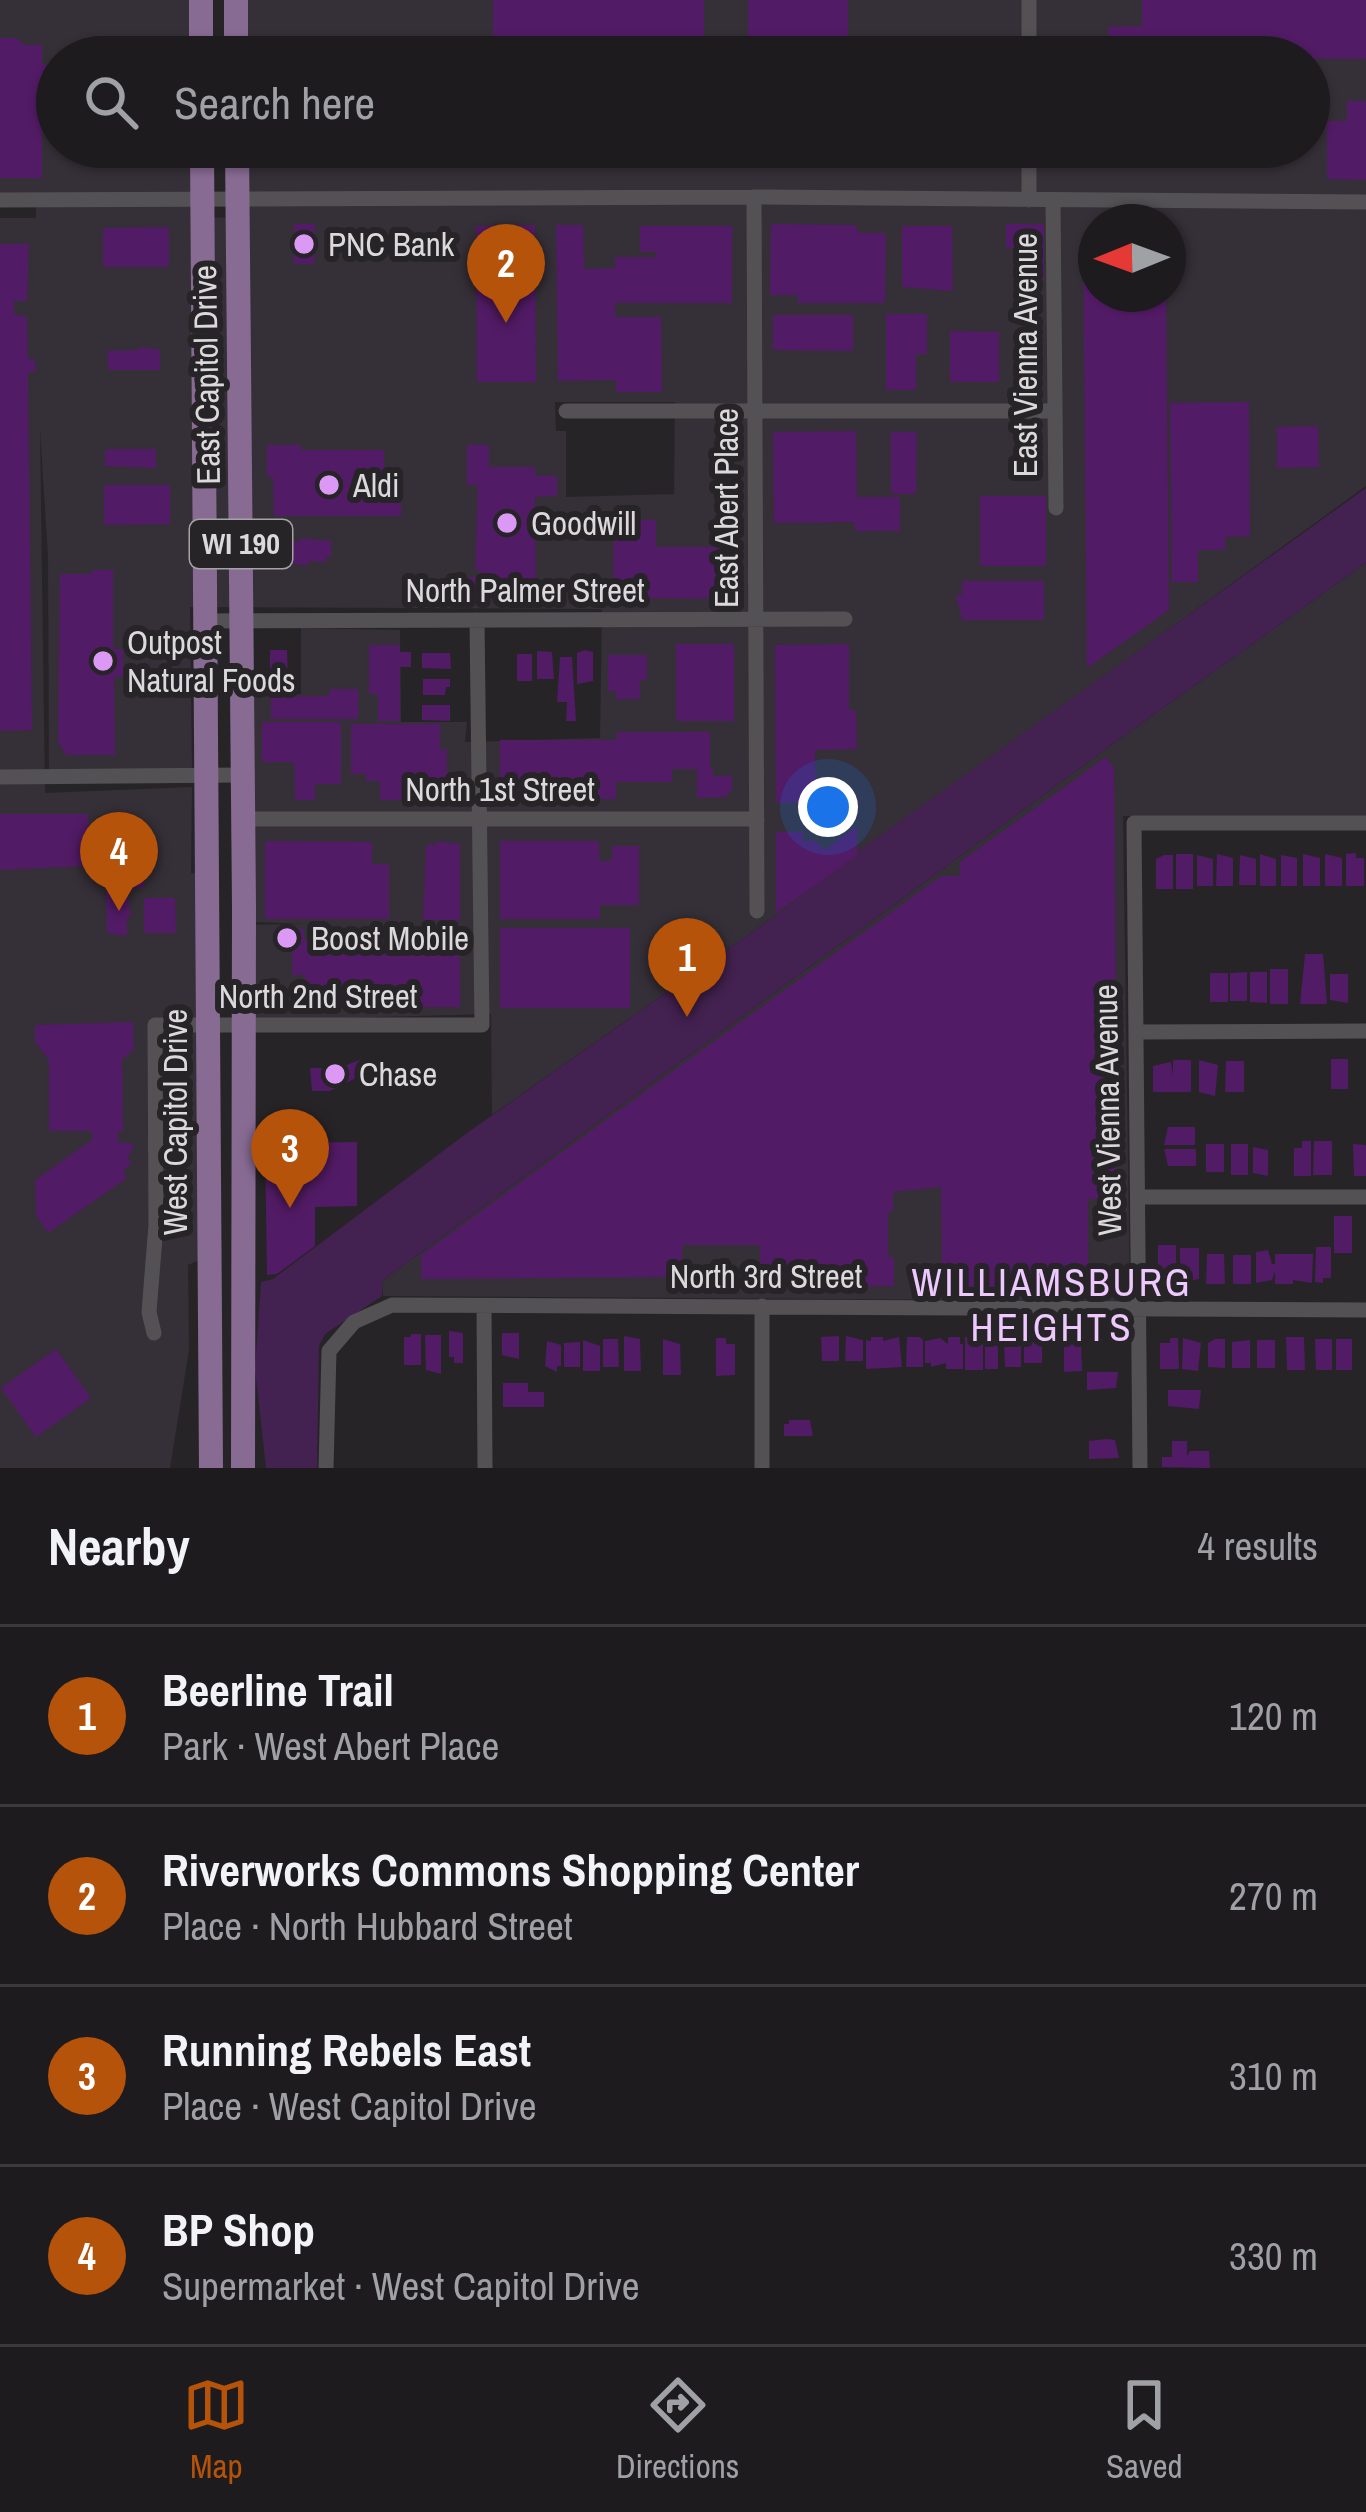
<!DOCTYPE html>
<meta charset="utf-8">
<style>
body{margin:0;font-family:"Archivo Narrow",sans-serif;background:#252427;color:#f1f3f6}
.compass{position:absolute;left:1078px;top:204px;width:108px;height:108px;border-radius:50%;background:#1d1b1e;box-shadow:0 3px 9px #0004;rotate:269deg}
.you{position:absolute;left:828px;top:807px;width:42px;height:42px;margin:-30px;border:9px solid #fff;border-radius:50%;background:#1a73e8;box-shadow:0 0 0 18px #1a73e833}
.badge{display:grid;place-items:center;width:78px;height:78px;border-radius:50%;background:#b45309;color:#fff;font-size:39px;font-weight:700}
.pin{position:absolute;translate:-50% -99px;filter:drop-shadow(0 3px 6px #0008)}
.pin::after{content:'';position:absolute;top:63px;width:42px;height:36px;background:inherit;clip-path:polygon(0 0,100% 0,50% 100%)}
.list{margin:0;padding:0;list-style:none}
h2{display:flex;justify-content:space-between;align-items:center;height:156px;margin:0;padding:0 48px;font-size:51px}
h2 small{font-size:39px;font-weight:400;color:#a0a1a4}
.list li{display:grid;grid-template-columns:78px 1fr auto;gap:36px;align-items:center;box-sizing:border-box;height:180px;padding:0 48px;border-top:3px solid #3b393c}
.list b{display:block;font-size:45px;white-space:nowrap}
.list p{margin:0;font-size:39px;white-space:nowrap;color:#a0a1a4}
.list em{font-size:39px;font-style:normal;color:#a0a1a4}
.icon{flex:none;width:66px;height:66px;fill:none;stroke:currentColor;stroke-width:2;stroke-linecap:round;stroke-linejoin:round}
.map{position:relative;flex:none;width:1366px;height:1468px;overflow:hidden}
.search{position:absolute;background:#1d1b1e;box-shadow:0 3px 9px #0004;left:36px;right:36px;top:36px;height:132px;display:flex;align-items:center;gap:30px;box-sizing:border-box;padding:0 42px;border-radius:66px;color:#a0a1a4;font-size:45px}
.sheet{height:876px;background:#1d1b1e}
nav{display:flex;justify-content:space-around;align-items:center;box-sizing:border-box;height:168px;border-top:3px solid #3b393c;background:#1d1b1e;font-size:33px;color:#a0a1a4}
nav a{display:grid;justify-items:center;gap:6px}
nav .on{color:#b45309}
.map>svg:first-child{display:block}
.built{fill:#352f37;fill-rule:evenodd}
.green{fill:#432150}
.building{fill:#521b65}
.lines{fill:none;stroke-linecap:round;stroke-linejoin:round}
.minor{stroke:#545155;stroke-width:15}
.primary{stroke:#886b93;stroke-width:24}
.poi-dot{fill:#db99f5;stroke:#272428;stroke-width:4.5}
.labels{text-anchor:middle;stroke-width:12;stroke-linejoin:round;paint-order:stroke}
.shield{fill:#272428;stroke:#a5a3a6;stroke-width:3}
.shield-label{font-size:30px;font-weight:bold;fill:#dbd9dc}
.poi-label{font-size:33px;fill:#dbd9dc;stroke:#272428;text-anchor:start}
.street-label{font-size:33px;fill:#dbd9dc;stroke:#272428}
.quarter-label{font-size:39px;letter-spacing:3px;fill:#edc9fd;stroke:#272428}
</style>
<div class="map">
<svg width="1366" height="1468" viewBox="0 0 1366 1468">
<rect width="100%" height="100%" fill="#272428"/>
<!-- built -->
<path class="built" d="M0,0H201V57H57V147H202L203,218L245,217V147H1309V57H245V0H1366V486L772,918L492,1115L491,1014L306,1019L244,1027V925L306,924L253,922L248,696L301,694V628L400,630L401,722H467L465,742L600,738L602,609L190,607L192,771L49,773L48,557L40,428L45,793L192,787L191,873L206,874L209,1256L188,1265L189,1350L170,1468H0V218H36V200H0ZM1096,222H1168V294H1096ZM555,402H675L674,494L566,497V431H556Z
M1366,563V816H1123L1130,1301L383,1296L382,1281L1121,738Z"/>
<!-- green -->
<path class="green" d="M1366,488V563L1121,738L382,1281V1296L325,1334L319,1346L317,1468H266L255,1369L261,1282L273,1279L467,1133L772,918L856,853Z"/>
<!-- building -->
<path class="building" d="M493,0H704V57H493Z
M748,0H848V57H748Z
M1142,0H1366V59L1109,57L1108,27L1142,26Z
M0,38H16L24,45H42V64L57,65V103H42V178H0Z
M1347,101H1366V180L1327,179V121H1347Z
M294,224H315L314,264H294Z
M771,224L855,225L859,233H886L885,303H798V295H770Z
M1006,224H1044V280H1020V248H1006Z
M535,225L536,382H477L476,226Z
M556,225H583L584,269L615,268V257H656V252H640V226H732V303H615V317H661L662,392H616V380L558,381Z
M902,226H952L953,291L902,287Z
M169,227V267H103V228Z
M0,244H29L27,301H14V314L27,317L28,359H35V372H28L32,730L0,731Z
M1083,254H1096V294H1166L1169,610L1087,668Z
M886,314H927V354H916V390H886Z
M773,315H853V351L773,350Z
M950,331L999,332V382H950Z
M139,347L160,350V370H108L107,351L139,350Z
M1249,402L1250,536L1225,537V550H1198V582H1172L1170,403Z
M1318,426L1319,467L1277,468V427Z
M856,431L857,497H900V531H855V522L774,523L773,432Z
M891,432H917L916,494H891Z
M267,445H301V450H384L385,493H401V516H274L273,477H267Z
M467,445H489V467H535V476H557V496L535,497L536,594L469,597V577H479V569H475L478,485H467Z
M110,449H156V468L105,466V451Z
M104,485H170V524L104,525Z
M980,496H1046V566H980Z
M614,520H656V547H735V599L613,598Z
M301,538L331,541V557H326V562L308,561V566L283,562L280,558L283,539L301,542Z
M92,570H113V649H123V677H114L115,755H66L58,741L60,574H92Z
M962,581H1044V620H962L956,595H962Z
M676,644H734V721H676Z
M849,644V710H856L857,749L815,750L816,802L776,803L775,645Z
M369,645H400V652H411V667H400V721H378V694H369Z
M270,650H287L288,679L286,687L277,690H270Z
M585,650L593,652V681L577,684V653Z
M537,651L552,652L554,679H537Z
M422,653H450L451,669L422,668Z
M517,654H532V681H517Z
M608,655H647V680H640V699H616V691H608Z
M560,657H572L576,721H566L567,702H557Z
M423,679H450V687H446L445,695H423Z
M329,689H358V719H271V697L329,696Z
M422,705H450V721L422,720Z
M262,722H341V784H315V800H295L294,762H262Z
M351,724H440V749H447V800H380V781H366V774H351Z
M617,732H710V768H713V776H732V791H728V797L697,798V769H672V782H616V799H500V740H617Z
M1106,757L1114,769L1117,1198L1088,1199V1286L942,1287L941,1187L893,1192V1212H888V1257H894V1286L778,1287V1277H760V1245H682V1277L421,1279V1255L941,876H960V862Z
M0,814H88V866L0,870Z
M857,826V855L776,913V832H803V841H815L825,850Z
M265,841L372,842V864H389V919H265Z
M436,841L460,844V920H423L426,845H436Z
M500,841H599V861H612V846H639V905H600V919H500Z
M1356,853V858H1364V886H1346V854Z
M1176,854H1193V889H1176Z
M1217,854L1233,858V886H1216Z
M1260,854L1276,859V886H1260Z
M1303,854L1320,858V886H1303Z
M1325,854L1342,858V886H1325Z
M1164,855H1173V889H1156V859Z
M1197,855L1213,859V886H1197Z
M1240,855L1256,859V885H1239Z
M1281,855L1297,858V886H1281Z
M111,878H144V888H127L131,917H127V936L107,933L106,891L112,887Z
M144,898H175L176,933H144Z
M383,928H460V1007L305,1008V975H292V946H277L274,929H304V940H383Z
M500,928H630V1008H500Z
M1305,954H1323L1327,1004H1300Z
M1270,969H1288V1004H1270Z
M1247,972V1001H1230V973Z
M1250,972H1267V1003L1250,1002Z
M1210,973H1228V1002H1210Z
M1330,974H1348V1003L1330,1000Z
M133,1022L134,1051H129V1057H122L123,1131L118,1132V1142L134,1144L128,1159L132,1162L123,1171L127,1178L48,1233L36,1215L35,1180L92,1140V1131H49V1060L35,1042V1025Z
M1331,1059H1348V1089H1331Z
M360,1060V1076L330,1091H312L310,1068H330V1071Z
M1173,1060H1191V1092H1153V1066L1171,1062L1173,1077Z
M1199,1060L1218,1065L1215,1096L1199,1092Z
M1226,1061H1244V1092H1225Z
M1168,1127H1195V1145H1164Z
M1302,1141H1311V1176H1294V1148H1302Z
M1314,1141H1332V1175H1313Z
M357,1142V1206L315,1207V1246L277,1274L267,1275L265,1143Z
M1206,1144H1224V1172H1206Z
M1231,1144H1248V1175H1231Z
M1353,1144L1366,1145V1176H1354Z
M1253,1147L1268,1150V1176L1253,1173Z
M1164,1149H1196V1166H1168Z
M1334,1216H1352V1253H1334Z
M1158,1245H1176V1283H1158Z
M1316,1247H1331V1278H1323V1283L1315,1282Z
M1180,1248H1199V1279L1180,1283Z
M1268,1250L1272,1264H1275V1254H1313L1312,1283L1293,1280V1284H1275V1271L1272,1280L1256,1283V1252Z
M1207,1254H1224L1225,1284H1206Z
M1233,1255H1251V1284H1233Z
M449,1331L463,1333V1363H454V1357H449Z
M502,1333H519V1359L502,1355Z
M411,1334H421V1365H404V1337H411Z
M425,1335H441V1374L426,1370Z
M624,1336L640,1339L641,1371H624Z
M839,1336V1361H822L821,1337Z
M846,1336L863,1340V1361H845Z
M985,1336L998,1340V1369H985Z
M871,1337H883V1341L899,1337L902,1367L866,1369V1340L871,1341Z
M907,1337H920L923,1340V1367H906Z
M948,1337H960V1344H963V1369H946V1363L931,1367V1363H925V1341L940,1338L948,1344Z
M965,1337H983V1370H965Z
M1042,1337V1363H1024V1338Z
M1286,1337H1304L1305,1370H1287Z
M716,1338H726V1344H735V1375L716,1376Z
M1021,1338V1367H1005L1004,1342Z
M1070,1338H1081L1082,1371L1064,1372V1343H1070Z
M1170,1338H1178L1179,1369H1160V1343H1170Z
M1183,1338L1201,1343L1198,1371L1182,1369Z
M603,1339H618L619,1367H603Z
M663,1339L680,1344L681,1375H663Z
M1215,1339H1225V1368L1208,1367V1343Z
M1315,1339H1332V1370H1316Z
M1336,1339H1352V1370H1336Z
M583,1340L600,1346V1371H583Z
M1250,1340V1368H1232V1342Z
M1257,1340H1275V1368H1257Z
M547,1341L561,1345V1366H557V1372L545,1366Z
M580,1342V1367H564V1343Z
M56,1349L91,1398L36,1437L1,1388Z
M1087,1372H1118L1116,1388L1087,1390Z
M503,1383H528V1392H544V1407H503Z
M1168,1390H1201L1199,1409L1168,1406Z
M789,1420H810L813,1436H784V1424H789Z
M1107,1439L1115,1440L1119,1458L1089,1459V1441Z
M1172,1441H1187V1456L1190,1451H1209L1210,1468L1162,1467V1457H1172Z"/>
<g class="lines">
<!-- minor -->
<path class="minor" d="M1029,0V57
M754,197L757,911
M0,200L754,197L1366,202
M1029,200V147
M1053,201L1056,508
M566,411H1055
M204,621L845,619
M0,777L243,775
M244,819H757
M1136,1032L1366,1031
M1138,1197H1366
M484,1306L485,1468
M762,1306V1468
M154,1333L149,1312L156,1225L155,1025H482L477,620
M326,1468L329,1351L354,1322L392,1305L1366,1310
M1140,1468L1134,823H1366"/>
<!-- primary -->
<path class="primary" d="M201,0V57
M236,0V57
M202,147L211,1468
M237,147L244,906L243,1468"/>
</g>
<!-- markers -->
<g class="poi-dot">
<circle cx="304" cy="244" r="12"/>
<circle cx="329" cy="485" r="12"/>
<circle cx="507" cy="523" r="12"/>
<circle cx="103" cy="661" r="12"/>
<circle cx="287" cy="938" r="12"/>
<circle cx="335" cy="1074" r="12"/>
</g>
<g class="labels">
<!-- shield labels -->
<rect class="shield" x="190" y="520" width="102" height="48" rx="9"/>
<g class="shield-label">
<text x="241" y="554">WI 190</text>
</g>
<!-- poi labels -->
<g class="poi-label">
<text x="328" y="256">PNC Bank</text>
<text x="353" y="497">Aldi</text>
<text x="531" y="535">Goodwill</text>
<text x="127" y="654">Outpost<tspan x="127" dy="38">Natural Foods</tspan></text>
<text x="311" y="950">Boost Mobile</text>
<text x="359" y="1086">Chase</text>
</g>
<!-- street labels -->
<g class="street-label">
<text transform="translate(1025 355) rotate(-90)" y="12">East Vienna Avenue</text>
<text transform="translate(206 375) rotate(-91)" y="12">East Capitol Drive</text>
<text transform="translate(726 508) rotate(-90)" y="12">East Abert Place</text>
<text x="525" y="602">North Palmer Street</text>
<text x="500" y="801">North 1st Street</text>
<text x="318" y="1008">North 2nd Street</text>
<text transform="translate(1107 1110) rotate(-91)" y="12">West Vienna Avenue</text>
<text transform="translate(175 1122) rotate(-90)" y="12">West Capitol Drive</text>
<text x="766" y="1288">North 3rd Street</text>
</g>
<!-- quarter labels -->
<g class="quarter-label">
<text x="1052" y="1296">WILLIAMSBURG<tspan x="1052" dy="45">HEIGHTS</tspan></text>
</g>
</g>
</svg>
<svg class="compass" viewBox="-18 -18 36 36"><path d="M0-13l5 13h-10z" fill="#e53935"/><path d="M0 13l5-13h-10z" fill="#a0a1a4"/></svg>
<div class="you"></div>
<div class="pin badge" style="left:687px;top:1017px">1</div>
<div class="pin badge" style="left:506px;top:323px">2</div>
<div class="pin badge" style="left:290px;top:1208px">3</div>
<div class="pin badge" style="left:119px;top:911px">4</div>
<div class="search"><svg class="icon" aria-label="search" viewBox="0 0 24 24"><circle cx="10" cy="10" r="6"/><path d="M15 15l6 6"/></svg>Search here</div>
</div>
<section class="sheet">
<h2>Nearby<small>4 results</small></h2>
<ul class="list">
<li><span class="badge">1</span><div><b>Beerline Trail</b><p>Park · West Abert Place</p></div><em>120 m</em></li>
<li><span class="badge">2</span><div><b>Riverworks Commons Shopping Center</b><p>Place · North Hubbard Street</p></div><em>270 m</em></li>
<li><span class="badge">3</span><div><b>Running Rebels East</b><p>Place · West Capitol Drive</p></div><em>310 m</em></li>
<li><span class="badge">4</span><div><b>BP Shop</b><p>Supermarket · West Capitol Drive</p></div><em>330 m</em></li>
</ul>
</section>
<nav>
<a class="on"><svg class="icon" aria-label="map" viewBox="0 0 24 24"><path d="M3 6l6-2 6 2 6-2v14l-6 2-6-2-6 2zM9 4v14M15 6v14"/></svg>Map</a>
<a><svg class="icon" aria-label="directions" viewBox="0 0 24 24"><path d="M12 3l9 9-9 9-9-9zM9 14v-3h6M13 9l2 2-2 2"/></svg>Directions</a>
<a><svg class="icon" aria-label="saved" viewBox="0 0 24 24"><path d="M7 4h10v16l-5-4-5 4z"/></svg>Saved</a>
</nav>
